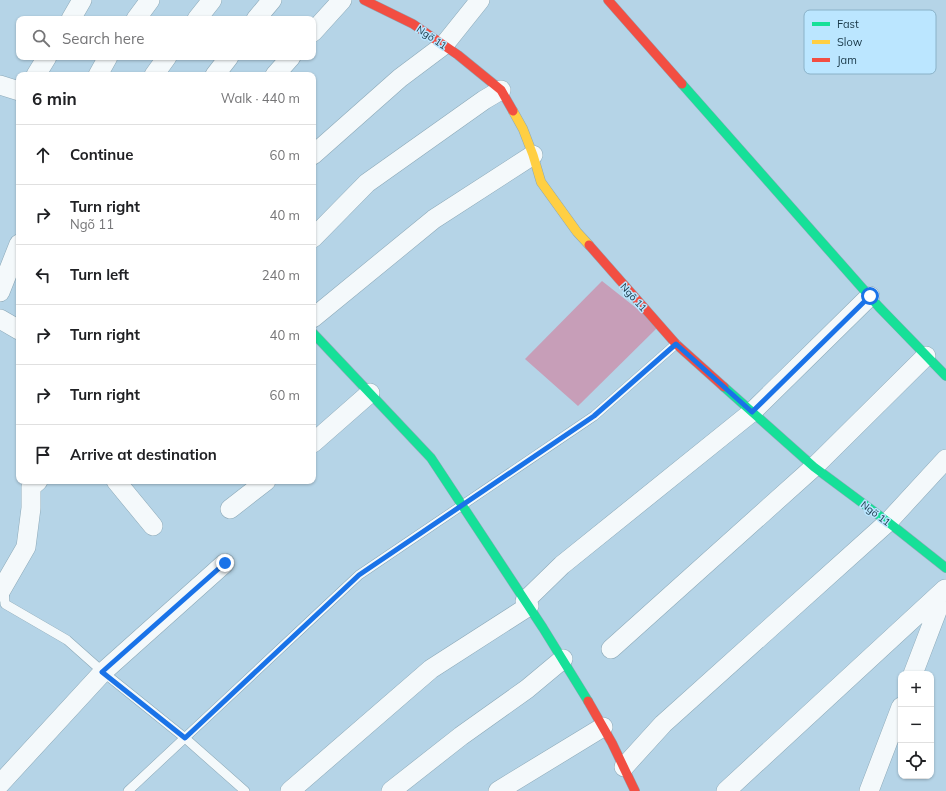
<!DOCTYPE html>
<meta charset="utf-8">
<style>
body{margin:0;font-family:Mulish,sans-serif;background:#f6f6f6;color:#202124}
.controls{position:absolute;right:12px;bottom:12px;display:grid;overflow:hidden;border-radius:8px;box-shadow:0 1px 3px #0004}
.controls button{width:36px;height:36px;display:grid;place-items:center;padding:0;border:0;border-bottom:1px solid #e0e0e0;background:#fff;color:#202124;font:20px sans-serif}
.stop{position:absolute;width:12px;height:12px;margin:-9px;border:3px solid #1a73e8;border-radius:50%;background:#fff}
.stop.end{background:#1a73e8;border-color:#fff;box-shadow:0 1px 4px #0008}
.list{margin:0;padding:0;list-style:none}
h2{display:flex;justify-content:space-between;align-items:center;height:52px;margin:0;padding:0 16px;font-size:17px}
h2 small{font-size:13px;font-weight:400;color:#757577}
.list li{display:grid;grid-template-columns:26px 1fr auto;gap:12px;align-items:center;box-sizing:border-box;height:60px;padding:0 16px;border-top:1px solid #e0e0e0}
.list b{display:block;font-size:15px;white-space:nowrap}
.list p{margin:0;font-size:13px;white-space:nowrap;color:#757577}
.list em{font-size:13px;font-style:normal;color:#757577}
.icon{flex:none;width:22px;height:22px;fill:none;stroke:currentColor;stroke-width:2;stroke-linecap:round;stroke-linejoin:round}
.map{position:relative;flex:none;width:946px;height:791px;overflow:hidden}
.search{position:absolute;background:#fff;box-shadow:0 1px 3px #0004;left:16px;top:16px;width:300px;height:44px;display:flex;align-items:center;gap:10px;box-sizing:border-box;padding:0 14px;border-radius:8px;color:#757577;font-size:15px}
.panel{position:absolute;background:#fff;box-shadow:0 1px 3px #0004;left:16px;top:72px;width:300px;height:412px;border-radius:8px}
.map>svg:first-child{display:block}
.water{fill:#c79eb8}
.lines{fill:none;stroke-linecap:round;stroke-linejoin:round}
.lane-casing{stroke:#8ca9b8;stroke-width:10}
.street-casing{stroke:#8ca9b8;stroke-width:20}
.fast-casing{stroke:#8ca9b8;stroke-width:10}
.slow-casing{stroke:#8ca9b8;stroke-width:10}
.jam-casing{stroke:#8ca9b8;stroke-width:10}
.lane{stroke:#f4f9fb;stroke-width:9}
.street{stroke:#f4f9fb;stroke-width:19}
.fast{stroke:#16e098;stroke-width:9}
.slow{stroke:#ffcf43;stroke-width:9}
.jam{stroke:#f24e42;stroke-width:9}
.route{stroke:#1a73e8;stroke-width:5}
.labels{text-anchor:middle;stroke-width:3;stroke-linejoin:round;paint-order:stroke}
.street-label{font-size:10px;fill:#183747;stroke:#bbe6ff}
.key{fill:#bbe6ff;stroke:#8ab2c8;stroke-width:1}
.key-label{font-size:11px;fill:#183747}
</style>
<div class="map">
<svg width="946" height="791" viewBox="0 0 946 791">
<rect width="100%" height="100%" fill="#b5d4e7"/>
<!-- water -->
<path class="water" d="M602,281L659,326L578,406L525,359Z"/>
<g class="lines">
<!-- lane casing -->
<g class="lane-casing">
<path id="lane" d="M4,588L5,604L67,640L103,672L185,738L245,791
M128,791L359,575L594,416L676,344"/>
</g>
<!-- street casing -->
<g class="street-casing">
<path id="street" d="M71,19L82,0
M136,19L150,0
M197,19L212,0
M256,19L272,0
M313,32L342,0
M36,75L47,57
M98,75L108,57
M154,75L167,57
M215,75L229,57
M275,75L291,57
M0,85L19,91
M313,155L400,78L444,45L480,0
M313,238L367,183L484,100L501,90
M0,292L19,244
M313,318L434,219L533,155
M0,319L19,330
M313,443L370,393
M116,481L153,526
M230,509L266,481
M0,592L26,547L31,508V487L38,481
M525,601L562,565L752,412L870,296
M611,649L814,467L926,356
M913,674L944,593
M624,767L663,724L888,522L946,459
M0,784L103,672L225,563
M290,791L431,669L529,606
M391,791L461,736L527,689L563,659
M498,791L603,727
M726,791L945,589
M869,791L901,707"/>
</g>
<!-- fast casing -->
<g class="fast-casing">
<path id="fast" d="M682,84L879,307L946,376
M313,333L431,458L543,628L588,701
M724,387L814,467L888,522L946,568"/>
</g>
<!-- slow casing -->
<g class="slow-casing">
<path id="slow" d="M513,111L523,129L533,155L541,182L577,232L589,245"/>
</g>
<!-- jam casing -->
<g class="jam-casing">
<path id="jam" d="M364,0L413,24L458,55L501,90L513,111
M608,0L682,84
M589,245L676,344L724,387
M588,701L612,743L635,791"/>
</g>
<!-- lane -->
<use href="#lane" class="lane"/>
<!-- street -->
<use href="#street" class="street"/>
<!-- fast -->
<use href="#fast" class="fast"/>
<!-- slow -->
<use href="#slow" class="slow"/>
<!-- jam -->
<use href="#jam" class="jam"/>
</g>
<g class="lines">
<!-- route -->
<path class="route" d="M225,563L102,672L185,738L359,575L594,416L676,344L752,412L870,296"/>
</g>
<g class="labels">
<!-- street labels -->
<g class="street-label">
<text transform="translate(432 37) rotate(34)" y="4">Ngõ 11</text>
<text transform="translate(634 297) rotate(48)" y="4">Ngõ 11</text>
<text transform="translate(876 513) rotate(37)" y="4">Ngõ 11</text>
</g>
</g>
<!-- legend -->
<rect x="804" y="10" width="132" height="64" rx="6" class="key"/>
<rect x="812" y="22" width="18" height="4" fill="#16e098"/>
<rect x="812" y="40" width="18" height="4" fill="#ffcf43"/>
<rect x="812" y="58" width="18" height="4" fill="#f24e42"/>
<g class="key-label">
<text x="837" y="28">Fast</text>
<text x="837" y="46">Slow</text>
<text x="837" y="64">Jam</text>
</g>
</svg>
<div class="controls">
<button>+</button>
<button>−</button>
<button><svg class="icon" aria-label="locate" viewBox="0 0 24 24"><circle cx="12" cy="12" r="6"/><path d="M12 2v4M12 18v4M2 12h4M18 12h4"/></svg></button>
</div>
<div class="stop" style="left:870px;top:296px"></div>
<div class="stop end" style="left:225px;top:563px"></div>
<div class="search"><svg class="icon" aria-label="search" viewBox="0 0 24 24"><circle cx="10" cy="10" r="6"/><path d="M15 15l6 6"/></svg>Search here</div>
<section class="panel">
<h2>6 min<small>Walk · 440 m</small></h2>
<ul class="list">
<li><svg class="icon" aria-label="ahead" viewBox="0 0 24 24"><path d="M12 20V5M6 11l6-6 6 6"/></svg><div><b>Continue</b></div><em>60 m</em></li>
<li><svg class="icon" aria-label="right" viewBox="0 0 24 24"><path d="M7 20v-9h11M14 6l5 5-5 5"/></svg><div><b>Turn right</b><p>Ngõ 11</p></div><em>40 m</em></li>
<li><svg class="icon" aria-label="left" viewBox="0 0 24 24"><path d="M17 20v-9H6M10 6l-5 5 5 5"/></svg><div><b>Turn left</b></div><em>240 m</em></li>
<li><svg class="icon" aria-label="right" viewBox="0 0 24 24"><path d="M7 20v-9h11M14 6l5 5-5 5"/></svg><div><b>Turn right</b></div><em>40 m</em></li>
<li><svg class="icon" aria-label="right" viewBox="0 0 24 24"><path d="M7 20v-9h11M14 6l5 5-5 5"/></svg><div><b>Turn right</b></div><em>60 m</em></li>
<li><svg class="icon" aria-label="arrive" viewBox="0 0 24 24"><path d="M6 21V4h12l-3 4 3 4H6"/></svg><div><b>Arrive at destination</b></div></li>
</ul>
</section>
</div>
